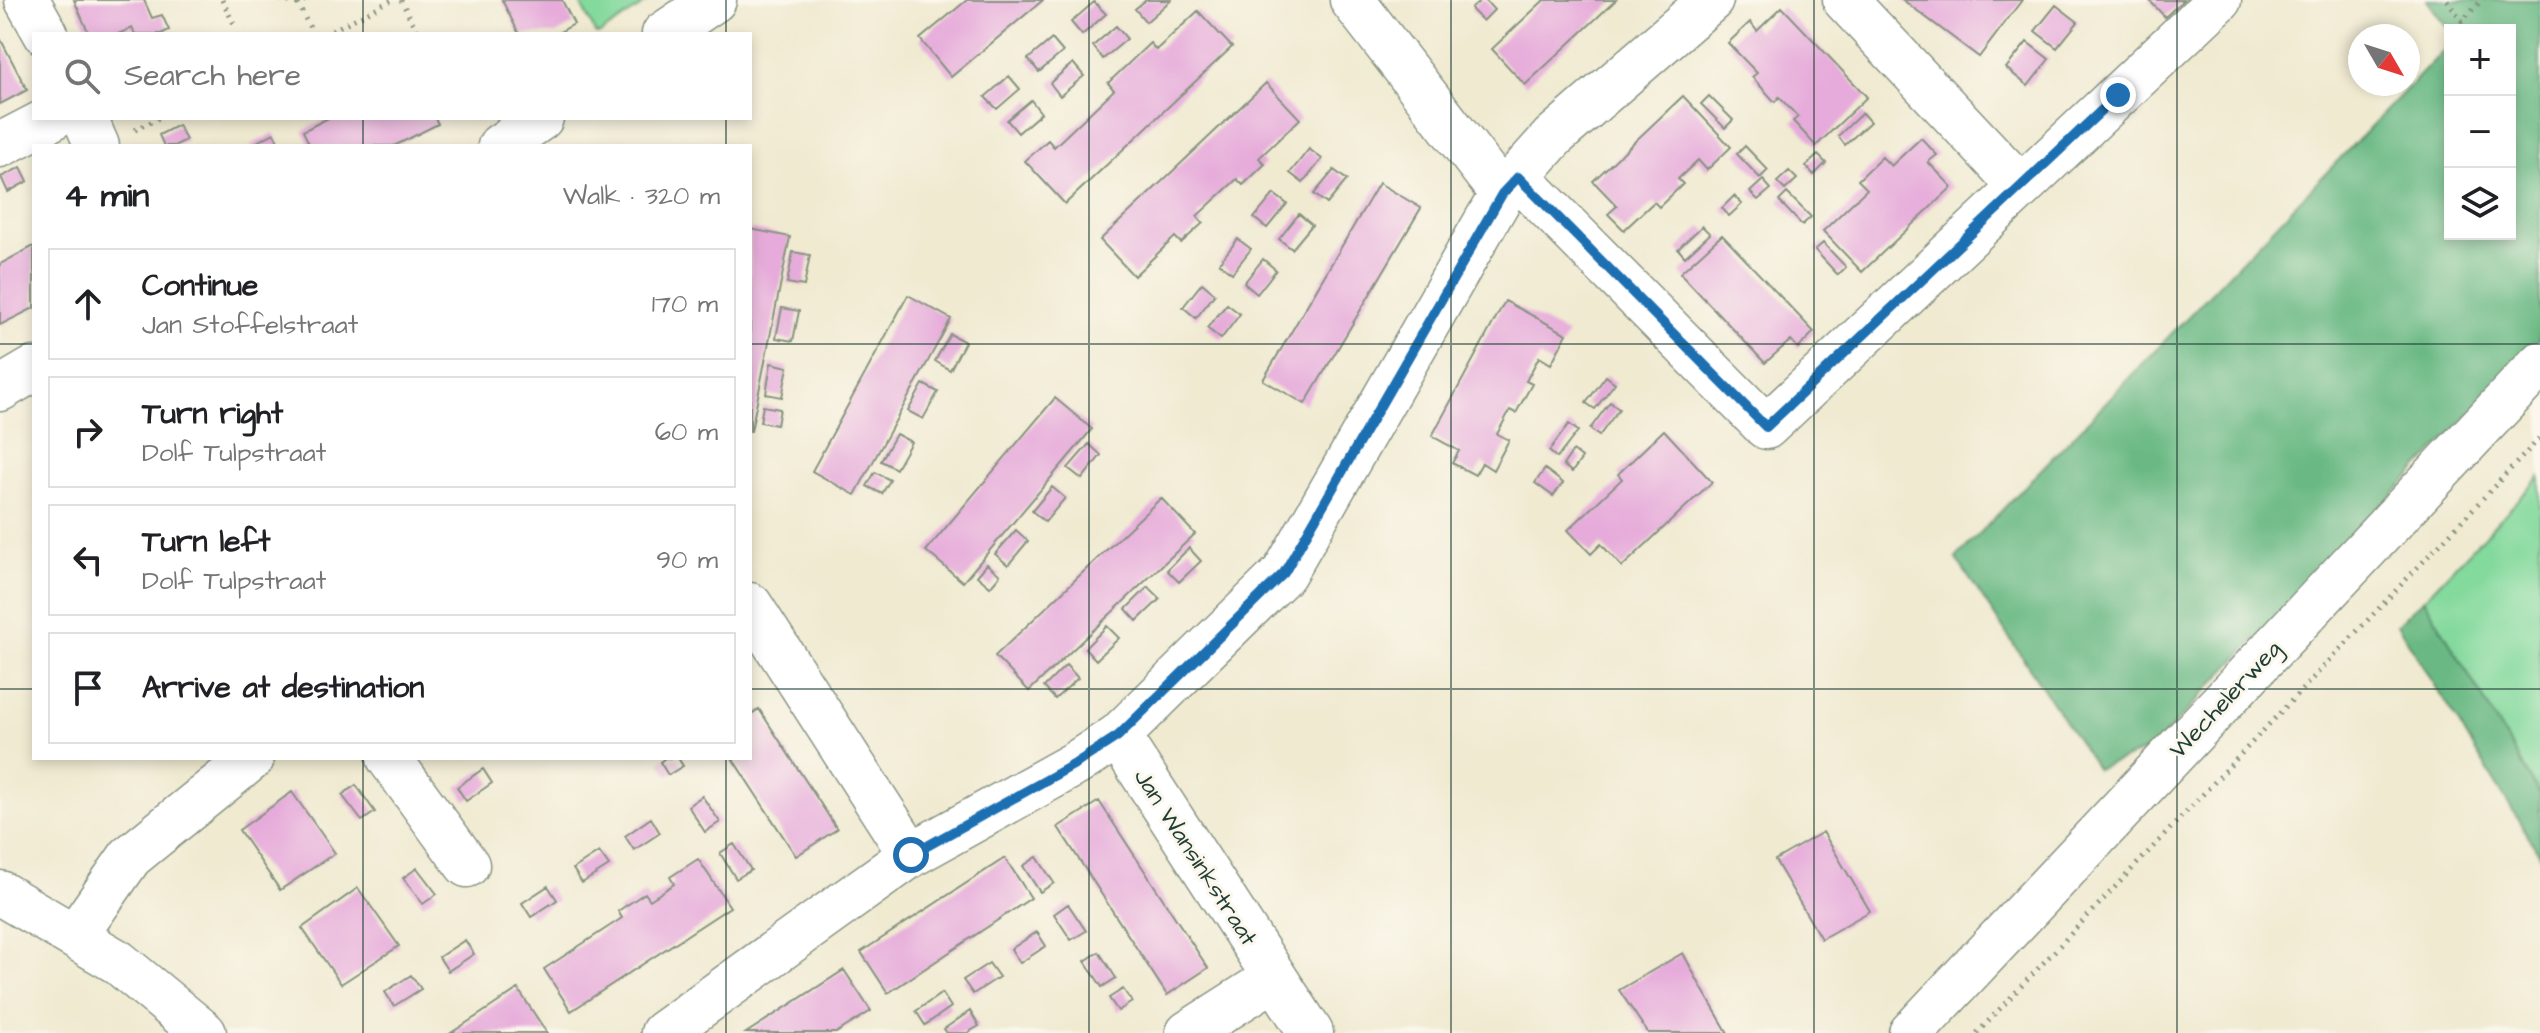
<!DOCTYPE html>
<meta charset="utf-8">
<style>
body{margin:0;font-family:"Architects Daughter",sans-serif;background:#f6f6f6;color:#202124}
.controls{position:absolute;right:24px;top:24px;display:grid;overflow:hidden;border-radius:0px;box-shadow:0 4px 12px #0003}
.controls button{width:72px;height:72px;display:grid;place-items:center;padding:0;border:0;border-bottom:2px solid #e0e0e0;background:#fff;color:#202124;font:40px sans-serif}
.compass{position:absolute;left:2348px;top:24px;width:72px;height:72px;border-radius:50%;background:#fff;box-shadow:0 4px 12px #0003;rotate:129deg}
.stop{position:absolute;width:24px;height:24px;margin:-18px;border:6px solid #1f6fb2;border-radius:50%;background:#fff}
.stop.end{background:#1f6fb2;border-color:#fff;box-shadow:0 2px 8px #0008}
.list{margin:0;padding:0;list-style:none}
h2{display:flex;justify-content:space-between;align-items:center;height:104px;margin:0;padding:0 32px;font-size:34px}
h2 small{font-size:26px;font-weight:400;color:#757577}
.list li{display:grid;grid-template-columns:52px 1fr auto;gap:24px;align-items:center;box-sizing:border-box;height:112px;margin:0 16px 16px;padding:0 16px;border:2px solid #e0e0e0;border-radius:0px}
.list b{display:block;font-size:30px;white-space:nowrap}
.list p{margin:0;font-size:26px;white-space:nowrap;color:#757577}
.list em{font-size:26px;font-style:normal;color:#757577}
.icon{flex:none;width:44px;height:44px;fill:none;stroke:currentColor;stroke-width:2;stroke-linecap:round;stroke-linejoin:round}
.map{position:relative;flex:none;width:2540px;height:1033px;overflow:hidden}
.search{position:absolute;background:#fff;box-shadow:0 4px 12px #0003;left:32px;top:32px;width:720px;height:88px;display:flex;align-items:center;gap:20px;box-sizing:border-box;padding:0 28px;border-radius:0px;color:#757577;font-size:30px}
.panel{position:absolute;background:#fff;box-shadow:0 4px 12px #0003;left:32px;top:144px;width:720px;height:616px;border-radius:0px}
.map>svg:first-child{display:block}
.green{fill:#84d99d;stroke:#528b68;stroke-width:2}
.forest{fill:#6bb984;stroke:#457b5c;stroke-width:2}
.building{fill:#e6abda}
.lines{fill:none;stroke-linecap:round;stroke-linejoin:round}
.minor-casing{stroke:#889482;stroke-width:47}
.path{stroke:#889482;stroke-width:5;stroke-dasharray:2 6;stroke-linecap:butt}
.minor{stroke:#fff;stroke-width:44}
.route{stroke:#1f6fb2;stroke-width:10}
.grid{fill:none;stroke:#1f3d34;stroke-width:2;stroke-opacity:0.55}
.labels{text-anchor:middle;stroke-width:6;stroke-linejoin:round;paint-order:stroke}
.street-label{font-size:24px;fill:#1f3d34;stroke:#fbf7ec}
</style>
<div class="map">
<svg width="2540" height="1033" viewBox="0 0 2540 1033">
<rect width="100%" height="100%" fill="#fbf7ec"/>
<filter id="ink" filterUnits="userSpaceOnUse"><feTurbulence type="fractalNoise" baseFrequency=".0125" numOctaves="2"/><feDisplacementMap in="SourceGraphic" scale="16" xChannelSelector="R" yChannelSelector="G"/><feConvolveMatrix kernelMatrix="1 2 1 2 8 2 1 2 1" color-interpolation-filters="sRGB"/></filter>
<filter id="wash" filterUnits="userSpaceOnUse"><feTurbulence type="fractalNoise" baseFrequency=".006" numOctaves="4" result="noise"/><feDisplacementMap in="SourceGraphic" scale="32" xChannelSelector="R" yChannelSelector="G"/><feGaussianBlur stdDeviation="1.8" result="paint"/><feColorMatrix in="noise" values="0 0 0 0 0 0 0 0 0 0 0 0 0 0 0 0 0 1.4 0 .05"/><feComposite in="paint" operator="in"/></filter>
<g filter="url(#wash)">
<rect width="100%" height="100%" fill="#f0ead1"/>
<!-- green -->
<path class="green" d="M579,0H650L600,34H596Z
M2540,477V795L2424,599Z"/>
<!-- forest -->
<path class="forest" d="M2427,0H2540V340L2151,749L2097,769L1956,558L2450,44V234H2510V30L2450,32Z
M2424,599L2540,795V855L2397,624Z"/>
<g id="blocks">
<!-- building -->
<path class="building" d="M74,0H144L152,18L162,15L169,30L161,34H135L132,28L118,34H89Z
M502,0H562L574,24L556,34H519Z
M967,0H1043L951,77L920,39Z
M1146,0H1171L1146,22L1135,9Z
M1481,0H1485L1494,10L1483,21L1471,9Z
M1544,0H1616L1525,85L1492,49Z
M1903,0H2022L1979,57Z
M2149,0H2183L2165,17Z
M1094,2L1106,14L1082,35L1071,22Z
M2056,5L2078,22L2057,48L2035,31Z
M1782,7L1867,97L1816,146L1793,121L1798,117L1779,97L1775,102L1752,77L1757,73L1728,43L1750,22L1757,31Z
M1198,11L1232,47L1065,204L1025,161L1048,140L1054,147L1114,90L1108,83L1150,43L1156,50Z
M1116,26L1127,39L1103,59L1093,46Z
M0,38L27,90L0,104Z
M1052,39L1063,52L1039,72L1028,59Z
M2027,42L2049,59L2028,86L2006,68Z
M1073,63L1084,76L1060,96L1050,83Z
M1009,76L1020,89L997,109L985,97Z
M1266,83L1300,119L1259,158L1265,164L1243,185L1237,179L1197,216L1203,223L1181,243L1175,237L1134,276L1100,240Z
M1683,96L1731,147L1707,170L1698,160L1678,179L1683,184L1659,207L1654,202L1624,230L1608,214L1617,206L1593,181Z
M1709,96L1733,120L1725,128L1701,104Z
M1031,100L1041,113L1018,133L1007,120Z
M1862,113L1870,122L1845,145L1838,136Z
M328,118H435L438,124L394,146H310L303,131Z
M178,125L186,140L174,146H164L159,135Z
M274,133L280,146H249Z
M1921,138L1937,155L1928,162L1952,187L1862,272L1823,231L1867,189L1858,180L1882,157L1891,166Z
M1745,146L1768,170L1760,178L1737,154Z
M1309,149L1322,159L1303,183L1290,173Z
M1818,155L1826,163L1814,175L1806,166Z
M21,167L28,181L8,192L1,177Z
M1334,170L1347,180L1327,204L1314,194Z
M1789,171L1797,179L1785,190L1777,182Z
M1763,180L1771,189L1758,200L1750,192Z
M1379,183L1421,208L1305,404L1263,380Z
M1787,193L1811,217L1802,225L1779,201Z
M1274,194L1287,204L1267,228L1254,218Z
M1734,196L1742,204L1729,216L1722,208Z
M1299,214L1312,225L1292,249L1279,239Z
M1702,226L1710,234L1685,257L1678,249Z
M750,229L790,237L751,431H750Z
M1722,235L1814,332L1798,348L1791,340L1765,363L1680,273Z
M1238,239L1251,249L1232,273L1219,263Z
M1823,243L1846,267L1838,275L1815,250Z
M34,246V308L0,325V264Z
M793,252L810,255L804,286L787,283Z
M1263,259L1276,270L1257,294L1244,283Z
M1202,283L1215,294L1196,318L1183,307Z
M908,295L951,319L855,495L812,471Z
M1505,301L1567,334L1551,364L1539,357L1526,381L1532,384L1516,413L1510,410L1497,434L1509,440L1493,470L1482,463L1475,475L1452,463L1459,451L1432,436Z
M1227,304L1240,314L1221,339L1207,328Z
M782,308L799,311L793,341L776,338Z
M950,334L965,342L950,370L935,361Z
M771,363L788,367L782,397L766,394Z
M1606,376L1615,383L1595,409L1586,403Z
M923,384L938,392L923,419L908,411Z
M1055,398L1092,429L963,582L926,551Z
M1610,402L1619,409L1599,436L1590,429Z
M763,406L780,409L777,425L760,422Z
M1569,424L1578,431L1557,458L1549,451Z
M1664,430L1712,482L1622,567L1601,544L1591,554L1568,530L1622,479L1618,474Z
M896,434L911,442L896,469L881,461Z
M1089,444L1101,455L1082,479L1068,468Z
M1573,451L1582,458L1572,472L1563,465Z
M1545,469L1563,483L1553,496L1535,483Z
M875,472L890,480L882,494L867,486Z
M1052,487L1065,498L1045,522L1032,511Z
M1161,498L1195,534L1029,691L995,656Z
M1016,530L1028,541L1008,565L995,554Z
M1189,548L1201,561L1179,582L1167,570Z
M987,564L1000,575L990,587L977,576Z
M1148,587L1160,599L1137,621L1126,609Z
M1107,626L1119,638L1096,660L1085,648Z
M1066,665L1078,678L1055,699L1044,687Z
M759,709L837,829L796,856L732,758H750V715Z
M665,758H678L683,766L668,775L660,762Z
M483,769L492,783L466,801L457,787Z
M356,785L375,812L362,821L342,795Z
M292,792L335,853L280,890L239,830Z
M702,796L720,822L705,832L688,806Z
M1099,801L1208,968L1167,995L1058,827Z
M651,818L660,833L634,850L625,836Z
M1823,832L1870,911L1821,939L1775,860Z
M734,844L751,870L736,879L720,853Z
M599,852L609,866L582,883L573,869Z
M1037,857L1054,883L1040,892L1023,866Z
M1005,858L1031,898L888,993L861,952Z
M698,859L730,907L571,1011L544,969L622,918L618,911L645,893L650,900L674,884L670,877Z
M417,868L437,894L423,904L403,878Z
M548,886L557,900L531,917L522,903Z
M358,888L399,946L341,984L302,928Z
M1068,904L1086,931L1071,940L1054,914Z
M1037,932L1046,946L1020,963L1011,949Z
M465,940L474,954L448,971L439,957Z
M1099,952L1116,978L1102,987L1085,961Z
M1683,953L1701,987L1728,1033H1648L1619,990Z
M989,963L999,977L973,994L963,980Z
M844,970L871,1011L836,1033H746Z
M411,975L421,989L394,1006L385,992Z
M518,989L547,1033H451L491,1007Z
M1123,989L1132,1002L1118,1011L1109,998Z
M942,993L951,1007L925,1025L916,1011Z
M970,1011L979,1026L967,1033H947L944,1029Z"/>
</g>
</g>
<g filter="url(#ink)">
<use href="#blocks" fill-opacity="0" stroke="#889482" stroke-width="2"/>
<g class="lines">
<!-- minor casing -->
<g class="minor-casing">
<path id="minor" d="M27,0L46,34
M1352,0L1502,194
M664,34L714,0
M85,118L97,146
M0,145L52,118
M500,146L541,118
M1518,177L1766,427L2021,187L1845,0
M2021,187L2219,0
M0,389L34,369
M750,605L911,855
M1118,736L1311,1033
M389,758L467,865
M0,893L118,962L204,1033
M75,936L130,857L252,758
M663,1033L911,855L1075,764L1118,736L1284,573L1502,194L1553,137L1711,0
M1188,1033L1274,978
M1911,1033L2540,364"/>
</g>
<!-- path -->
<path class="path" d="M222,0L234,24
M280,0L298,4L305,0
M401,0L418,34
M2447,0L2462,21L2482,0
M298,4L313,34
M325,34L392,0
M135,130L159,118
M1977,1033L2540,438"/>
<!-- minor -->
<use href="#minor" class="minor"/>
</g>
</g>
<g class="lines" filter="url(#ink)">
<!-- route -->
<path class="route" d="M911,855L1075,764L1118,736L1284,573L1502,194L1518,177L1766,427L2118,95"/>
</g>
<!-- grid -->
<path class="grid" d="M363,0V34M726,0V34M1089,0V1033M1451,0V1033M1814,0V1033M2177,0V1033M363,118V146M726,118V146M0,344H34M750,344H2540M0,689H34M750,689H2540M363,758V1033M726,758V1033"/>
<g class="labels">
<!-- street labels -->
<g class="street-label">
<text transform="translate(2225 699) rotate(-47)" y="8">Wechelerweg</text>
<text transform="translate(1196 857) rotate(57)" y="8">Jan Wansinkstraat</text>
</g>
</g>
</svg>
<div class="controls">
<button>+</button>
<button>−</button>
<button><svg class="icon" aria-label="layers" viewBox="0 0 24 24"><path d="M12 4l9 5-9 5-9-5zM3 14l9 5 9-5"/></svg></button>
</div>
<svg class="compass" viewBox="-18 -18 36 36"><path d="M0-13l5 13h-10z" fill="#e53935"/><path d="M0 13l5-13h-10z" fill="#757577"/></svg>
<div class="stop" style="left:911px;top:855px"></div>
<div class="stop end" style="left:2118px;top:95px"></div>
<div class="search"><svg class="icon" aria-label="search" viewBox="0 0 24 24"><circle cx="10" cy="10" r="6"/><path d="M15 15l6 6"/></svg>Search here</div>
<section class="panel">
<h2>4 min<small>Walk · 320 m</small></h2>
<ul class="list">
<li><svg class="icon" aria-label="ahead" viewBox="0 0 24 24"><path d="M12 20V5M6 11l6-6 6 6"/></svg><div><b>Continue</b><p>Jan Stoffelstraat</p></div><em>170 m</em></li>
<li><svg class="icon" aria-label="right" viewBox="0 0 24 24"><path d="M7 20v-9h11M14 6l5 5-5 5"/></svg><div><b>Turn right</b><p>Dolf Tulpstraat</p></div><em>60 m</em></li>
<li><svg class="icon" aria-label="left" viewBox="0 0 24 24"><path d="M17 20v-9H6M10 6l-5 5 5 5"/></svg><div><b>Turn left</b><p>Dolf Tulpstraat</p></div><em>90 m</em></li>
<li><svg class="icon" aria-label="arrive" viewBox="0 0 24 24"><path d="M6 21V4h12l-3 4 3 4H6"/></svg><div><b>Arrive at destination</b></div></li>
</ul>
</section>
</div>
